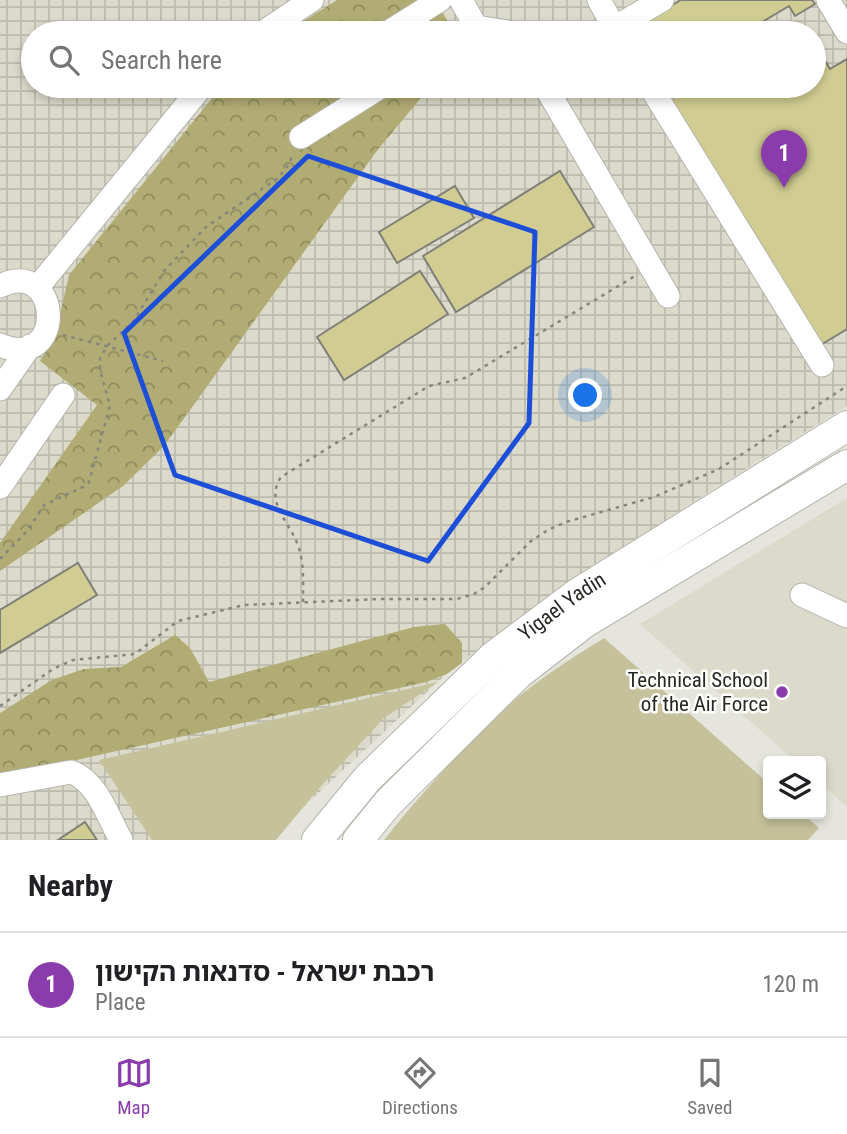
<!DOCTYPE html>
<meta charset="utf-8">
<style>
body{margin:0;font-family:"Roboto Condensed","Noto Sans Hebrew",sans-serif;background:#f2f2f2;color:#202124}
.controls{position:absolute;right:21px;bottom:21px;display:grid;overflow:hidden;border-radius:7px;box-shadow:0 4px 10px #0003}
.controls button{width:63px;height:63px;display:grid;place-items:center;padding:0;border:0;border-bottom:2px solid #e0e0e0;background:#fff;color:#202124;font:35px sans-serif}
.you{position:absolute;left:586px;top:396px;width:24px;height:24px;margin:-18px;border:5px solid #fff;border-radius:50%;background:#1a73e8;box-shadow:0 0 0 10px #1a73e833}
.badge{display:grid;place-items:center;width:46px;height:46px;border-radius:50%;background:#8a3bac;color:#fff;font-size:23px;font-weight:700}
.pin{position:absolute;translate:-50% -58px;filter:drop-shadow(0 2px 4px #0008)}
.pin::after{content:'';position:absolute;top:37px;width:24px;height:21px;background:inherit;clip-path:polygon(0 0,100% 0,50% 100%)}
.list{margin:0;padding:0;list-style:none}
h2{display:flex;justify-content:space-between;align-items:center;height:91px;margin:0;padding:0 28px;font-size:30px}
h2 small{font-size:23px;font-weight:400;color:#757577}
.list li{display:grid;grid-template-columns:46px 1fr auto;gap:21px;align-items:center;box-sizing:border-box;height:105px;padding:0 28px;border-top:2px solid #e0e0e0}
.list b{display:block;font-size:26px;white-space:nowrap}
.list p{margin:0;font-size:23px;white-space:nowrap;color:#757577}
.list em{font-size:23px;font-style:normal;color:#757577}
.icon{flex:none;width:38px;height:38px;fill:none;stroke:currentColor;stroke-width:2;stroke-linecap:round;stroke-linejoin:round}
.map{position:relative;flex:none;width:847px;height:840px;overflow:hidden}
.search{position:absolute;background:#fff;box-shadow:0 4px 10px #0003;left:21px;right:21px;top:21px;height:77px;display:flex;align-items:center;gap:18px;box-sizing:border-box;padding:0 24px;border-radius:38px;color:#757577;font-size:26px}
.sheet{height:196px;background:#fff}
nav{display:flex;justify-content:space-around;align-items:center;box-sizing:border-box;height:98px;border-top:2px solid #e0e0e0;background:#fff;font-size:19px;color:#757577}
nav a{display:grid;justify-items:center;gap:4px}
nav .on{color:#8a3bac}
.map>svg:first-child{display:block}
.built{fill:#dbdacb}
.industrial{fill:url(#industrial-grid);fill-rule:evenodd}
.green{fill:#c5c29b}
.forest{fill:url(#forest-crowns)}
.building{fill:#d0cc92;stroke:#808078;stroke-width:2}
.lines{fill:none;stroke-linecap:round;stroke-linejoin:round}
.minor-casing{stroke:#b5b5ad;stroke-width:25}
.major-casing{stroke:#b5b5ad;stroke-width:32}
.path{stroke:#868680;stroke-width:2.5;stroke-dasharray:3.5 5;stroke-linecap:butt}
.minor{stroke:#fff;stroke-width:23}
.major{stroke:#fff;stroke-width:30}
.marked{fill:none;stroke:#1d4ed8;stroke-width:5;stroke-linejoin:round}
.poi-dot{fill:#8a3bac;stroke:#fffffe;stroke-width:2.5}
.labels{text-anchor:middle;stroke-width:5;stroke-linejoin:round;paint-order:stroke}
.street-label{font-size:21px;fill:#282825;stroke:#fffffe}
.poi-label{font-size:21px;fill:#282825;stroke:#fffffe;text-anchor:end}
</style>
<div class="map">
<svg width="847" height="840" viewBox="0 0 847 840">
<defs>
<pattern id="industrial-grid" width="8" height="8" patternUnits="userSpaceOnUse" patternTransform="scale(1.75)"><rect width="8" height="8" fill="#dbdacb"/><path d="M0 4h8M4 0v8" fill="none" stroke="#bcbbae"/></pattern>
<pattern id="forest-crowns" width="20" height="18" patternUnits="userSpaceOnUse" patternTransform="scale(1.75)"><rect width="20" height="18" fill="#b1ac73"/><path d="M2 6a3 3 0 1 1 6 0M12 15a3 3 0 1 1 6 0" fill="none" stroke="#908c5e"/></pattern>
</defs>
<rect width="100%" height="100%" fill="#e6e5dd"/>
<!-- built -->
<path class="built" d="M847,498V807L821,784V761H795L640,624Z"/>
<!-- industrial -->
<path class="industrial" d="M0,0H847V406L690,504L455,666L268,840H0ZM33,33H814V86H33Z"/>
<!-- green -->
<path class="green" d="M604,638L768,783V814H803L819,828L808,840H384C417,798 454,758 492,720C525,688 565,662 604,638Z
M438,682L384,718L321,786L276,840H152L99,760Z"/>
<!-- forest -->
<path class="forest" d="M337,0H436L454,33H285Z
M222,86H435L420,99L376,152L164,446L123,486L0,571V543L97,405L40,361L55,336L69,275Z
M445,624L462,643V663L447,674L426,682L0,777V713L52,680L84,669L121,667L175,635L190,648L209,682L414,627Z"/>
<!-- building -->
<path class="building" d="M681,0H812L815,4L795,16L789,6L744,33L625,32Z
M814,42L830,69L847,59V329L819,346L658,86H814Z
M560,171L594,227L456,312L423,256Z
M455,186L474,218L397,263L379,232Z
M420,271L448,314L344,380L317,337Z
M78,563L97,595L0,653V610Z
M85,822L97,840H58Z"/>
<g class="lines">
<!-- minor casing -->
<g class="minor-casing">
<path id="minor" d="M461,0L476,27L513,33
M599,0L617,33
M828,0L847,32
M614,28L662,0
M262,33L312,0
M387,33L440,0
M545,86L668,296
M650,86L822,365
M301,137L382,86
M0,286C62,256 67,373 0,345
M37,288L202,86
M0,389L30,346
M0,487L63,395
M802,595L847,616
M0,785L71,772C97,781 108,817 121,840"/>
</g>
<!-- major casing -->
<g class="major-casing">
<g id="major">
<path id="s1" d="M317,840L368,778L493,657L577,594L847,426"/>
<path d="M358,840L388,803L518,674L584,623L847,465"/>
</g>
</g>
<!-- path -->
<path class="path" d="M63,335L163,361
M0,559L28,530L44,505L83,487L89,482L110,406L100,370V358L108,345L133,322L164,271L206,227L278,178L290,163L292,155
M303,602C303,586 304,568 300,552C294,525 263,504 281,477L429,386L465,378L635,276
M0,706L53,669L73,660L135,654L178,621L244,605L379,599H457L474,594L485,587L531,541L548,530L566,522L654,497L719,469L847,386"/>
<!-- minor -->
<use href="#minor" class="minor"/>
<!-- major -->
<use href="#major" class="major"/>
</g>
<!-- marked area -->
<path class="marked" d="M308,156L535,232L529,423L428,561L175,475L124,333Z"/>
<!-- markers -->
<circle class="poi-dot" cx="782" cy="692" r="7"/>
<g class="labels">
<!-- street labels -->
<g class="street-label">
<text dy="7" stroke="none"><textPath href="#s1" startOffset="340">Yigael Yadin</textPath></text>
</g>
<!-- poi labels -->
<g class="poi-label">
<text x="768" y="687">Technical School<tspan x="768" dy="24">of the Air Force</tspan></text>
</g>
</g>
</svg>
<div class="controls">
<button><svg class="icon" aria-label="layers" viewBox="0 0 24 24"><path d="M12 4l9 5-9 5-9-5zM3 14l9 5 9-5"/></svg></button>
</div>
<div class="you"></div>
<div class="pin badge" style="left:784px;top:188px">1</div>
<div class="search"><svg class="icon" aria-label="search" viewBox="0 0 24 24"><circle cx="10" cy="10" r="6"/><path d="M15 15l6 6"/></svg>Search here</div>
</div>
<section class="sheet">
<h2>Nearby<small></small></h2>
<ul class="list">
<li><span class="badge">1</span><div><b>רכבת ישראל - סדנאות הקישון</b><p>Place</p></div><em>120 m</em></li>
</ul>
</section>
<nav>
<a class="on"><svg class="icon" aria-label="map" viewBox="0 0 24 24"><path d="M3 6l6-2 6 2 6-2v14l-6 2-6-2-6 2zM9 4v14M15 6v14"/></svg>Map</a>
<a><svg class="icon" aria-label="directions" viewBox="0 0 24 24"><path d="M12 3l9 9-9 9-9-9zM9 14v-3h6M13 9l2 2-2 2"/></svg>Directions</a>
<a><svg class="icon" aria-label="saved" viewBox="0 0 24 24"><path d="M7 4h10v16l-5-4-5 4z"/></svg>Saved</a>
</nav>
